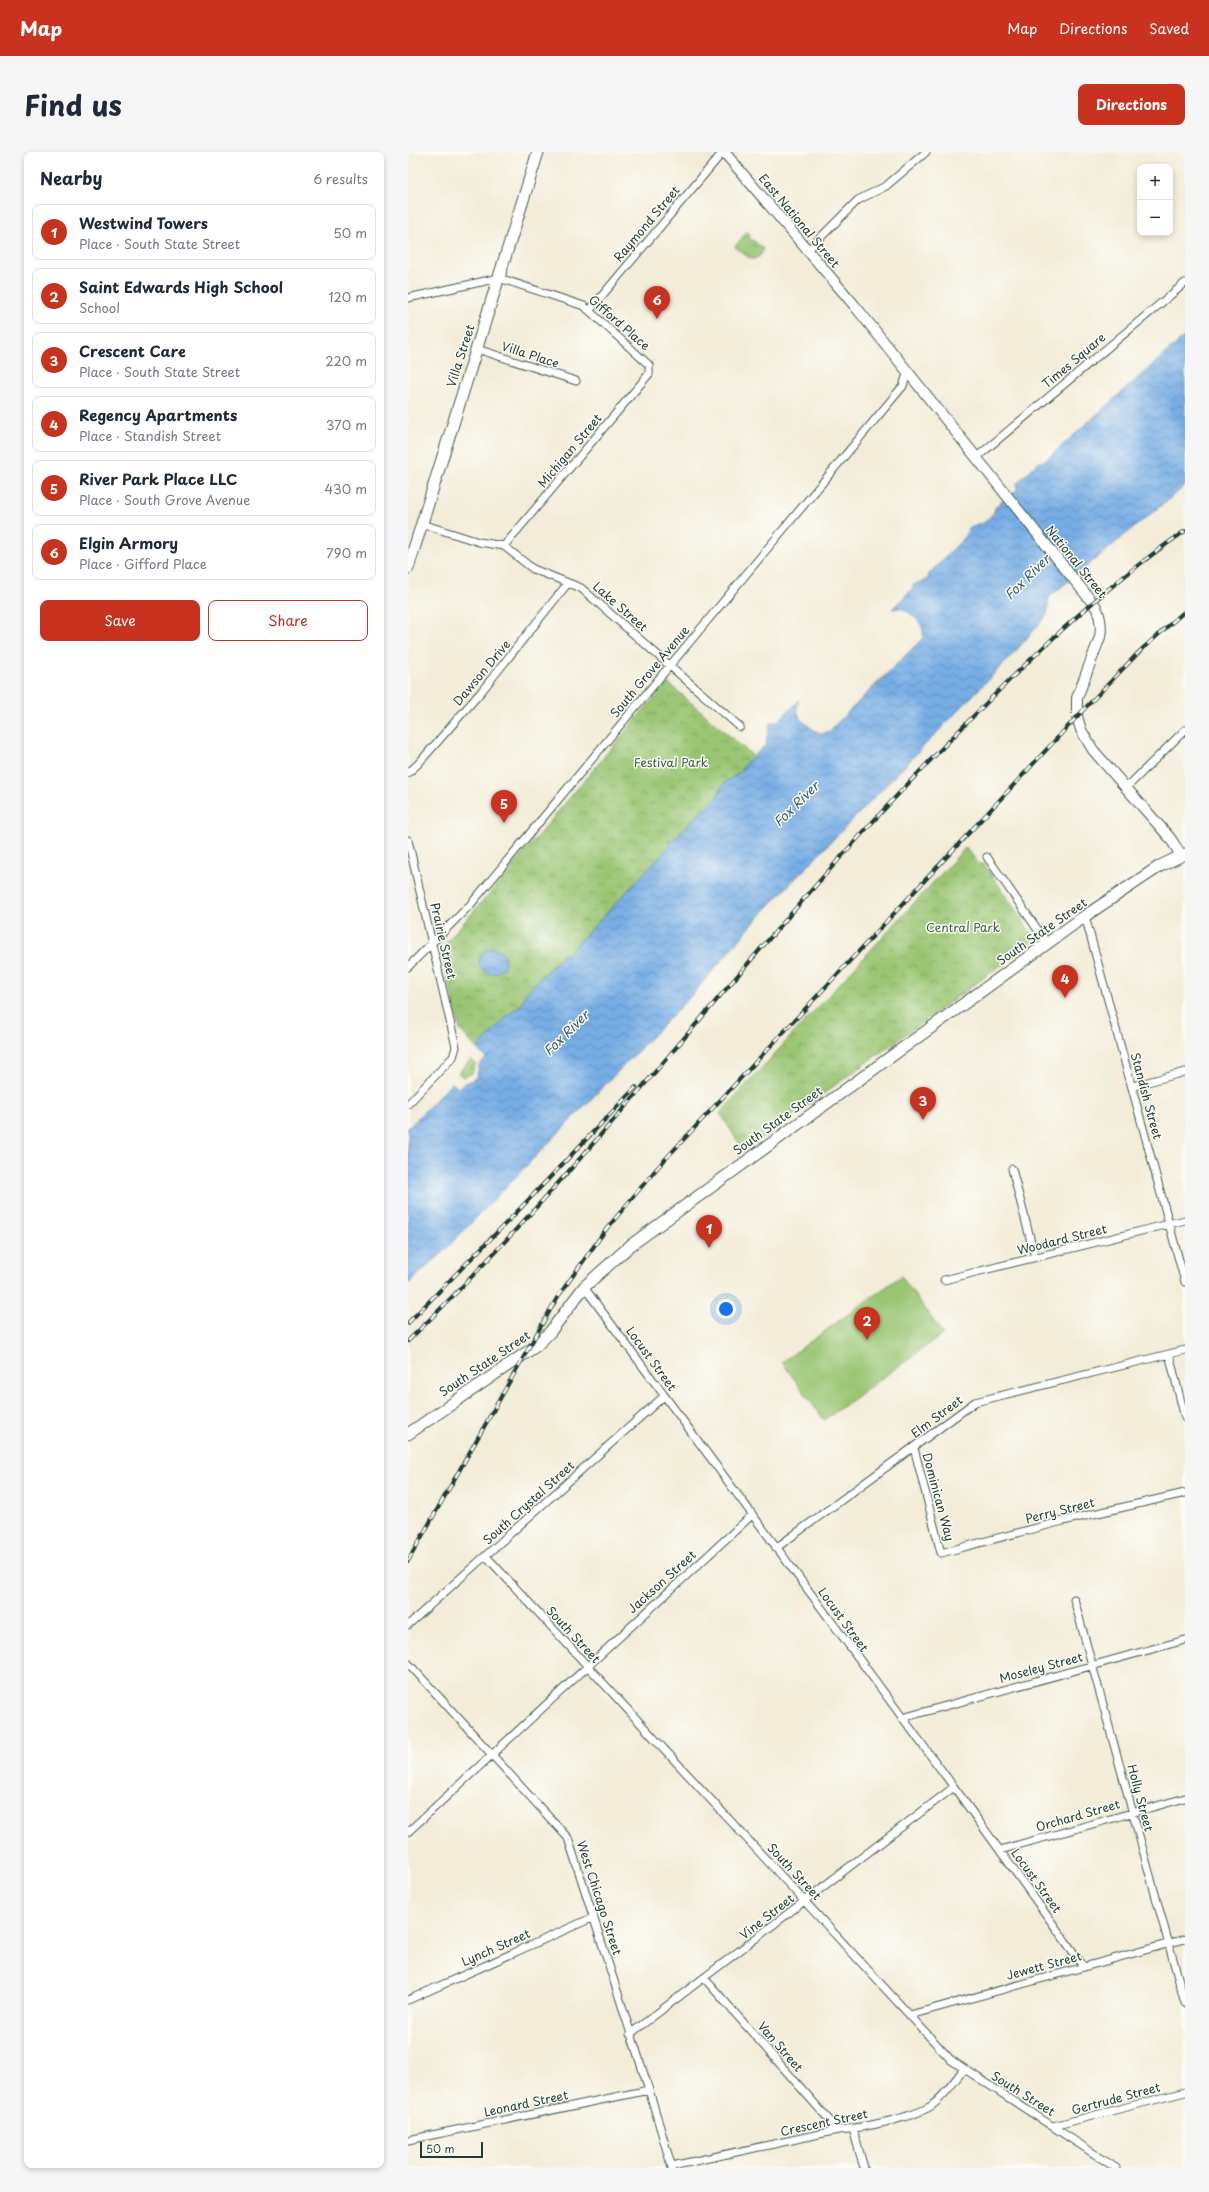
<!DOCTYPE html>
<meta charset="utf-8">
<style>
body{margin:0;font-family:"Playpen Sans",sans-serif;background:#f6f6f7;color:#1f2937}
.controls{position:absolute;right:12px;top:12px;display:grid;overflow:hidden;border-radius:8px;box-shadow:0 2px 6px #0003}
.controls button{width:36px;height:36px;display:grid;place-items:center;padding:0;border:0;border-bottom:1px solid #e0e1e3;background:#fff;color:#1f2937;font:20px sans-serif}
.scale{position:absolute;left:12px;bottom:10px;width:63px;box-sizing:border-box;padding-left:4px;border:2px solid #1f3d34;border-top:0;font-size:11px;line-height:14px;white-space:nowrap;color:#1f3d34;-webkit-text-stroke:3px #fdfcf7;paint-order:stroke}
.you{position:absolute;left:318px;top:1157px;width:14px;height:14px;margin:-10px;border:3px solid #fff;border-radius:50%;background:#1a73e8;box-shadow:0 0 0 6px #1a73e833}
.badge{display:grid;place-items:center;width:26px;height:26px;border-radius:50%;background:#c8321e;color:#fff;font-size:13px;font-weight:700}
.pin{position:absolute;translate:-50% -33px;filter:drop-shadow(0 1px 2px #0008)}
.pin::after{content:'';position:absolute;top:21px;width:14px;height:12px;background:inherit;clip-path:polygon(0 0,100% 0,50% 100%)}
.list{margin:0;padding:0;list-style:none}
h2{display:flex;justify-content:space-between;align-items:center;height:52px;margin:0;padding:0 16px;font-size:17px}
h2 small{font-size:13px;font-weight:400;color:#747a83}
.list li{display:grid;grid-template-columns:26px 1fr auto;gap:12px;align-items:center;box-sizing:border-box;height:56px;margin:0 8px 8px;padding:0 8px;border:1px solid #e0e1e3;border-radius:8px}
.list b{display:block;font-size:15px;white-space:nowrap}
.list p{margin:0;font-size:13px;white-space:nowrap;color:#747a83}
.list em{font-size:13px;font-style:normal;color:#747a83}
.actions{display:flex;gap:8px;padding:12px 16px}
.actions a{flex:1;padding:9px 0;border:1px solid #c8321e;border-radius:8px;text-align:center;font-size:14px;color:#c8321e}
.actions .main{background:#c8321e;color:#fff}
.map{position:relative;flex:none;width:777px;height:2016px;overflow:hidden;border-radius:8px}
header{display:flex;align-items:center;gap:24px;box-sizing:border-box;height:56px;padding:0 20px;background:#c8321e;color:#fff}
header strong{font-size:19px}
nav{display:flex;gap:22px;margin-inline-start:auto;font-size:14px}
.intro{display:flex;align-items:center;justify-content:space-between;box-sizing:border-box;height:96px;padding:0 24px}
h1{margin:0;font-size:28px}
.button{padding:10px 18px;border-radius:8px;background:#c8321e;color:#fff;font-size:14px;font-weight:700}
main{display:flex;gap:24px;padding:0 24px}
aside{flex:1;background:#fff;border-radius:8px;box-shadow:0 2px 6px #0003}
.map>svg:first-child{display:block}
.grass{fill:url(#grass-tufts);stroke:#5c8254}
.park{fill:url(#park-crowns);stroke:#5c8254}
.pitch{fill:#9ac673;stroke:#5c8254}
.water{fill:url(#water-waves);stroke:#4b758c}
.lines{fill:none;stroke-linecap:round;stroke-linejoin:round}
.street-casing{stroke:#3f574d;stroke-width:9}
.secondary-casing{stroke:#3f574d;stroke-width:12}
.primary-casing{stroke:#3f574d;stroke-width:13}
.street{stroke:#fff;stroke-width:7}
.secondary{stroke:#fff;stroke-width:10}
.primary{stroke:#fff;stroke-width:11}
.rail-casing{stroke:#1f3d34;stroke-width:4}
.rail{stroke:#fdfcf7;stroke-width:2.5;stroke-dasharray:8;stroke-linecap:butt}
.labels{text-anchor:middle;stroke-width:3;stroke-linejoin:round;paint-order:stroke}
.street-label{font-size:12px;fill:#1f3d34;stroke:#fdfcf7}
.park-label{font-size:12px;fill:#3e5f44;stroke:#fdfcf7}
.water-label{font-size:13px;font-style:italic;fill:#395f69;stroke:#fdfcf7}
</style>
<header>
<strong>Map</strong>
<nav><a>Map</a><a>Directions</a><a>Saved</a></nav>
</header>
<div class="intro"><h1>Find us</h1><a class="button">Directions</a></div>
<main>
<aside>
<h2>Nearby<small>6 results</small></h2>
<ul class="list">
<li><span class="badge">1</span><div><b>Westwind Towers</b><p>Place · South State Street</p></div><em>50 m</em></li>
<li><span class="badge">2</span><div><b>Saint Edwards High School</b><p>School</p></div><em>120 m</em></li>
<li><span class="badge">3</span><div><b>Crescent Care</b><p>Place · South State Street</p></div><em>220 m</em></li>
<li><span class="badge">4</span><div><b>Regency Apartments</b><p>Place · Standish Street</p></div><em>370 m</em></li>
<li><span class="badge">5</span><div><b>River Park Place LLC</b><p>Place · South Grove Avenue</p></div><em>430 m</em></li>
<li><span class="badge">6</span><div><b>Elgin Armory</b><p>Place · Gifford Place</p></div><em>790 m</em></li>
</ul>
<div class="actions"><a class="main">Save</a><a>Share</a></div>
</aside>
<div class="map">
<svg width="777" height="2016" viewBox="0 0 777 2016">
<defs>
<pattern id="grass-tufts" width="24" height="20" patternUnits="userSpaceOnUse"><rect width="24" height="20" fill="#9ac673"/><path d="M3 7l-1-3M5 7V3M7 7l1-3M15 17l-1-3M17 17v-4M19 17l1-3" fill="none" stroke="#7da25f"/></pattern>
<pattern id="park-crowns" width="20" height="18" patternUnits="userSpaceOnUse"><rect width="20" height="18" fill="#9ac673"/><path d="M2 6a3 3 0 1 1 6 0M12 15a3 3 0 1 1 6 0" fill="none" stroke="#7da25f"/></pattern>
<pattern id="water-waves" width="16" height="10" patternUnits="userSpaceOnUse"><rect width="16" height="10" fill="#77ade5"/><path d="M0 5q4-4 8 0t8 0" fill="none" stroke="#618eba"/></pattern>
</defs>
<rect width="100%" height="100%" fill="#fdfcf7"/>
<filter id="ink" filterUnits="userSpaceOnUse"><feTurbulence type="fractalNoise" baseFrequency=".025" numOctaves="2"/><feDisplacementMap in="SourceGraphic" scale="8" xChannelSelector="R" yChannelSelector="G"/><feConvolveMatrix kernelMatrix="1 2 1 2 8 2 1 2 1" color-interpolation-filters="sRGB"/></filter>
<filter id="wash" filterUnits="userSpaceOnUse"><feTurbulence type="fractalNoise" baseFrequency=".012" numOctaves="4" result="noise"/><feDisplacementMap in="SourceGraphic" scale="16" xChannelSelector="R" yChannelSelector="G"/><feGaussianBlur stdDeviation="0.9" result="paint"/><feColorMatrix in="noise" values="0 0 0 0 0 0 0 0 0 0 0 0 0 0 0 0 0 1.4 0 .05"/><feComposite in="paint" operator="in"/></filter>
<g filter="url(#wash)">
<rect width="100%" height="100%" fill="#f3ecd8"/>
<!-- grass -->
<path class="grass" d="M63,907L68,912C61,923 70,919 55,925L50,921Z"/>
<!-- park -->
<path class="park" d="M339,79L342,83L341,88H345L355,97C355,103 349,107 343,107L327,95Z
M259,530L346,605L313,636L309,646L299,653L265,688L260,690L261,695L159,803L153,802V805L118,841L113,853L103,860L69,897L52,878L34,802L35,794L87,735Z
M558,695L571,712H576L628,788L336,999L312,961Z"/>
<!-- pitch -->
<path class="pitch" d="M493,1124L535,1182L416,1268L374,1210Z"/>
<!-- water -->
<path class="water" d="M777,184V334L641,445L639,463L607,500L355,760L284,843L32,1103L0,1132V976L44,931L50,936C56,930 64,930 69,924L71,913L78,906L69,897L103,860L113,853L118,841L153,805V802L159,803L261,695L260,690L265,688L308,646L317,630L332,620L338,611L359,592L358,588L363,570H369L391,548C383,563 402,577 414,582L421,579L515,486C518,472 504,461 492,456L484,457L505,436V433L520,427L521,422L558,384L560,377L569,372H574L585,362L588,354L609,338V331L630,311L638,308Z
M71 809a13 13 0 1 1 26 0a13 13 0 1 1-26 0Z"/>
</g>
<g filter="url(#ink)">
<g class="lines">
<!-- street casing -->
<g class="street-casing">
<path id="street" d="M399,99L450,48L478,34L518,0
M0,146L91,126L176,154L241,213V222L96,394
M182,158L315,0
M69,197L168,229
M569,305L777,131
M14,372L71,390L96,394L125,417L173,436L332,575
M0,621L10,612L73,540L160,431
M717,637L777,578
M0,688L48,895L45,905L0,952
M579,705L639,791
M677,764L777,1130
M0,815L63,752L495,234L500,219
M725,934L777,920
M604,1017L627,1105
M536,1128L777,1068
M176,1135L551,1642L676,1815
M761,1202L777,1266
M506,1296L533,1401L655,1369L777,1341
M368,1396L567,1250L777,1198
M78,1404L543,1908L708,2016
M666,1447L777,1851
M0,1473L256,1244
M0,1511L160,1686L241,1938L264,2016
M494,1566L777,1488
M0,1680L344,1363
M592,1698L777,1646
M297,1827L430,1978
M0,1848L186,1765
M502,1863L777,1787
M222,1882L546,1635
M645,1974L777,1940
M445,1977L456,2016
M0,1988L241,1938
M264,2014L430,1978C454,1976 504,1966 523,1954C536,1945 546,1929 556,1917"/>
</g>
<!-- secondary casing -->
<g class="secondary-casing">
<path id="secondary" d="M316,0L447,154L688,455C693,466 694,474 692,485L669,546V564L673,578L685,598L762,686L773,703"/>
</g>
<!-- primary casing -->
<g class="primary-casing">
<path id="primary" d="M0,416L130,0
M0,1282L128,1194L142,1180L176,1135L223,1093L677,764L752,714L777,702"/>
</g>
<!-- street -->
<use href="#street" class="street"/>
<!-- secondary -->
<use href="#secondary" class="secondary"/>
<!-- primary -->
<use href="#primary" class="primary"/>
<!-- rail casing -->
<g class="rail-casing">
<path id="rail" d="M0,1171L106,1063L228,935
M0,1189C195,999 355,778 545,585C618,510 691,438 777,379
M0,1409L149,1146L196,1080L250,1015L680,553L733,498L777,459"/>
</g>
<!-- rail -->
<use href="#rail" class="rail"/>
</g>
</g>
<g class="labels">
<!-- street labels -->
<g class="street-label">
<text transform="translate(391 69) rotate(50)" y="4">East National Street</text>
<text transform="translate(239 72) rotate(-50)" y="4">Raymond Street</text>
<text transform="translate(211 171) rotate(41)" y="4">Gifford Place</text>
<text transform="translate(122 203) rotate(18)" y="4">Villa Place</text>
<text transform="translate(53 204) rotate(-72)" y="4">Villa Street</text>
<text transform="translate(666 209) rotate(-40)" y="4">Times Square</text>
<text transform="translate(162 299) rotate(-50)" y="4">Michigan Street</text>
<text transform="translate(668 410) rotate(51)" y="4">National Street</text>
<text transform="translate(212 455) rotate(41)" y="4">Lake Street</text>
<text transform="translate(242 520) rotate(-50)" y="4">South Grove Avenue</text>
<text transform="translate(74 521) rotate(-50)" y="4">Dawson Drive</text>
<text transform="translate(634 780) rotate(-35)" y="4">South State Street</text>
<text transform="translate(35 789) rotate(77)" y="4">Prairie Street</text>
<text transform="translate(738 944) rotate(75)" y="4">Standish Street</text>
<text transform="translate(370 969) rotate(-36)" y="4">South State Street</text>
<text transform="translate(654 1088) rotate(-14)" y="4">Woodard Street</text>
<text transform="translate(243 1207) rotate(54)" y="4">Locust Street</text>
<text transform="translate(77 1212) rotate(-34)" y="4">South State Street</text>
<text transform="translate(529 1265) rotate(-37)" y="4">Elm Street</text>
<text transform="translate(530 1345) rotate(75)" y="4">Dominican Way</text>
<text transform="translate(121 1351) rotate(-42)" y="4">South Crystal Street</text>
<text transform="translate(652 1359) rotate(-14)" y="4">Perry Street</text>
<text transform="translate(254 1430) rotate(-42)" y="4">Jackson Street</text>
<text transform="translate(435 1468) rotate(54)" y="4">Locust Street</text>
<text transform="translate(165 1483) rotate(47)" y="4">South Street</text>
<text transform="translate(633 1516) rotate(-15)" y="4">Moseley Street</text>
<text transform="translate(732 1646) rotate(75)" y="4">Holly Street</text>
<text transform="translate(670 1664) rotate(-16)" y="4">Orchard Street</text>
<text transform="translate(386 1720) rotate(47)" y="4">South Street</text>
<text transform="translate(628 1729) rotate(54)" y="4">Locust Street</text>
<text transform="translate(191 1746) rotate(72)" y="4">West Chicago Street</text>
<text transform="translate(359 1765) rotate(-38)" y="4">Vine Street</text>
<text transform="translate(88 1796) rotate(-24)" y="4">Lynch Street</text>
<text transform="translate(636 1814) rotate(-15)" y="4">Jewett Street</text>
<text transform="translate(372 1895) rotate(49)" y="4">Van Street</text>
<text transform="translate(615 1942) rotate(32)" y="4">South Street</text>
<text transform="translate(708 1947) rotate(-15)" y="4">Gertrude Street</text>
<text transform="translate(118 1952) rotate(-12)" y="4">Leonard Street</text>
<text transform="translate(416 1971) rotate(-12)" y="4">Crescent Street</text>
</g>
<!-- park labels -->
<g class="park-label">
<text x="263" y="615">Festival Park</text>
<text x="555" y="780">Central Park</text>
</g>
<!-- water labels -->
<g class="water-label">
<text transform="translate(619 425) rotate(-45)" y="5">Fox River</text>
<text transform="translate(388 652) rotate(-45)" y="5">Fox River</text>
<text transform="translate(158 881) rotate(-45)" y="5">Fox River</text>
</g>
</g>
</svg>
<div class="controls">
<button>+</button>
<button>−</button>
</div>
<div class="scale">50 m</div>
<div class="you"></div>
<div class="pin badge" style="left:301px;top:1096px">1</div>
<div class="pin badge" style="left:459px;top:1188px">2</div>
<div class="pin badge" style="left:515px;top:968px">3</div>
<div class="pin badge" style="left:657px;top:846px">4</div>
<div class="pin badge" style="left:96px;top:671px">5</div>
<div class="pin badge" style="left:249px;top:167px">6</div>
</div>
</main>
